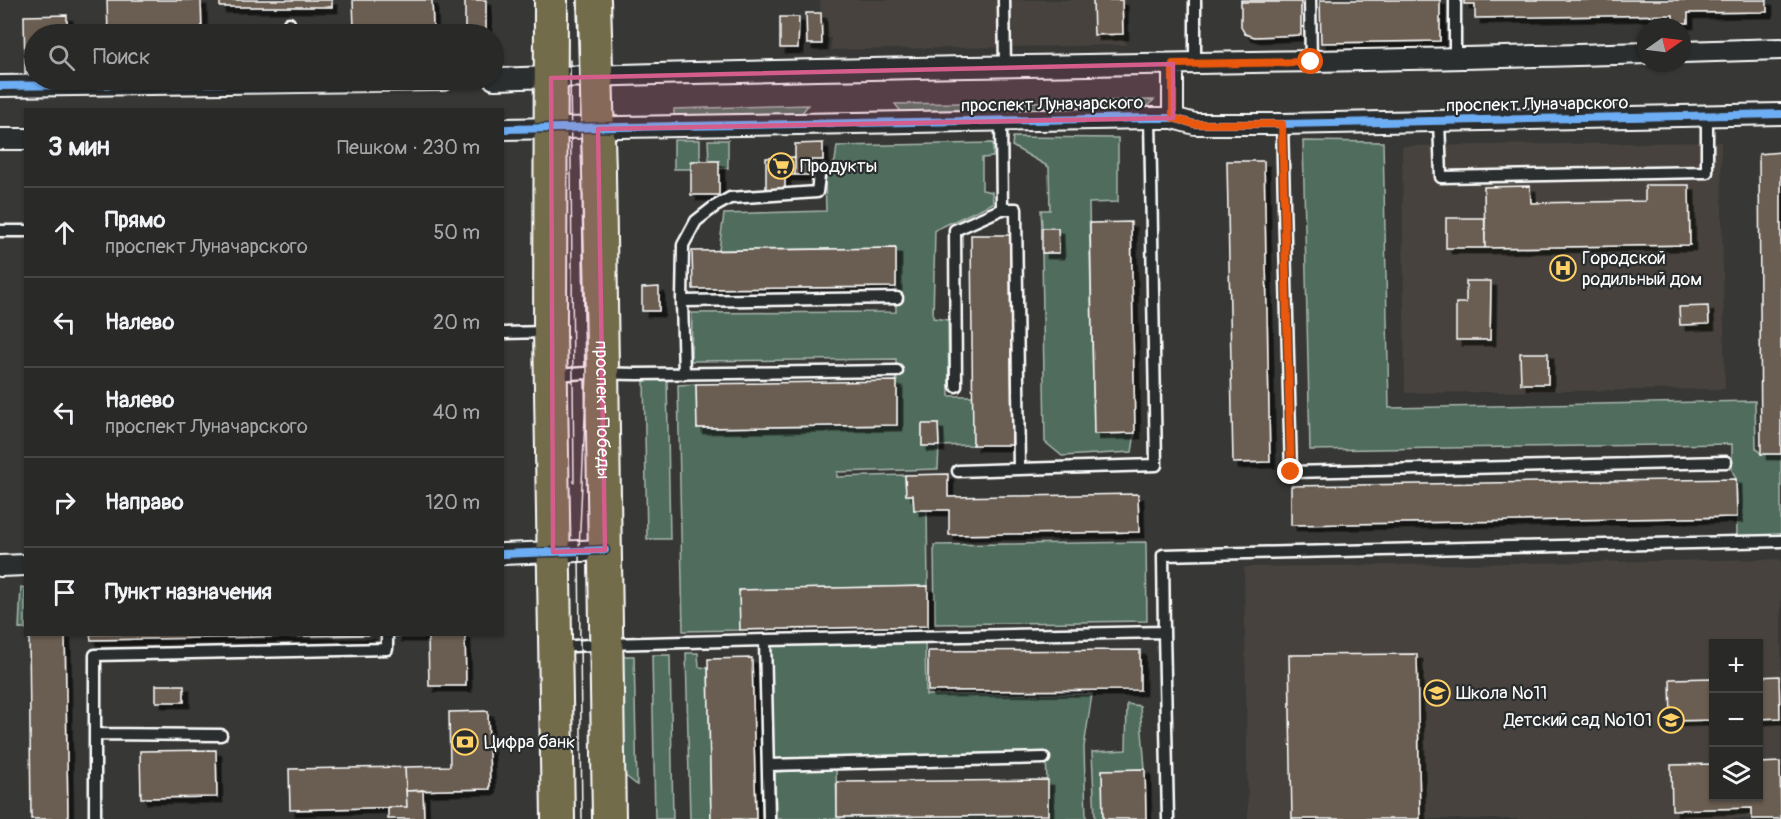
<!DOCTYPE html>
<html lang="ru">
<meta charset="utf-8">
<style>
body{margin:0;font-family:Pangolin,sans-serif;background:#313130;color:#f1f3f6}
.controls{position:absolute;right:18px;bottom:18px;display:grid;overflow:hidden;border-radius:0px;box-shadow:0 2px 4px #0004}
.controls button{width:54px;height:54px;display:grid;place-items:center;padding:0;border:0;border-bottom:2px solid #454545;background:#292928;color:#f1f3f6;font:30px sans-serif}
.compass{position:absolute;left:1637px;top:18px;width:54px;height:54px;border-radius:50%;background:#292928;box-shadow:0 2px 4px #0004;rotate:76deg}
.stop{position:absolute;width:18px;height:18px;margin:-14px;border:4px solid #ea580c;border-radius:50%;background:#fff}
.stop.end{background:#ea580c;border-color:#fff;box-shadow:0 2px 6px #0008}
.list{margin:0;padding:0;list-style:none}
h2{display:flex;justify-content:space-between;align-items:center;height:78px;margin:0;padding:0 24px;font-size:26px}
h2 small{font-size:20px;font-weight:400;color:#a5a6a8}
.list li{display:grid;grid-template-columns:39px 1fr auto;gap:18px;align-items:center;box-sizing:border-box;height:90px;padding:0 24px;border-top:2px solid #454545}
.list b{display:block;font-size:22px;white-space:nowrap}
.list p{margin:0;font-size:20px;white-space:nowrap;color:#a5a6a8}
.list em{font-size:20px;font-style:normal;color:#a5a6a8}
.icon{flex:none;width:33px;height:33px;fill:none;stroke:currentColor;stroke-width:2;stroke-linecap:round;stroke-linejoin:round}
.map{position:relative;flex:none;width:1781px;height:819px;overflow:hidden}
.search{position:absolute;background:#292928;box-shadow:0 2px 4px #0004;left:24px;top:24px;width:480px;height:66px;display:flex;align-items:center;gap:15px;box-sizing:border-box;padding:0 21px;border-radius:33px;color:#a5a6a8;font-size:22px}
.panel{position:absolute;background:#292928;box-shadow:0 2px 4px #0004;left:24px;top:108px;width:480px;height:528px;border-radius:0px}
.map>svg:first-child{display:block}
.built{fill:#46423d;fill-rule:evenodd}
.green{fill:#506c5c;stroke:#a8b6ae;stroke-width:1.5;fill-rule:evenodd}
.building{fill:#6a5d51;stroke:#fff;stroke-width:1.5;filter:url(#shadow)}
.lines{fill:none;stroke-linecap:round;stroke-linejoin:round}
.service-casing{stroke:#fff;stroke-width:15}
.minor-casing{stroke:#fff;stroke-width:24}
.primary-casing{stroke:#fff;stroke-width:36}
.service{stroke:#2a2d2e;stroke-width:10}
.minor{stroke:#2a2d2e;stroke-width:20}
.primary{stroke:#736c4b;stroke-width:32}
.tram{stroke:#fff;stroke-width:1.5}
.cycleway-casing{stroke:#2a2d2e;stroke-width:11}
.cycleway{stroke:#6dadf4;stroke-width:8}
.route{stroke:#ea580c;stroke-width:8}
.marked{fill:#d45d8c;fill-opacity:0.2;stroke:#d45d8c;stroke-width:4.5;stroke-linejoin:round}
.labels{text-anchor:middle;stroke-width:4.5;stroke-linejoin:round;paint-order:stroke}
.street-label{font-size:18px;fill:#fff;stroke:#2a2d2e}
.poi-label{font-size:18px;fill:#fff;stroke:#2a2d2e;text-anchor:start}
</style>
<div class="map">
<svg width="1781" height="819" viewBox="0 0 1781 819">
<defs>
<filter id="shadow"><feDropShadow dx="5.5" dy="5.5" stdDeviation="0" flood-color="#0009"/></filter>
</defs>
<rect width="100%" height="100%" fill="#373735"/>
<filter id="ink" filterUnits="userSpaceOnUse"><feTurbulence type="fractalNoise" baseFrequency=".0167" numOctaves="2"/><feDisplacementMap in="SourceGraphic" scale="12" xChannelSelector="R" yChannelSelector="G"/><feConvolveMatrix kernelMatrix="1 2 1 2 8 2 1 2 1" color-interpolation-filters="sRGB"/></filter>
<g filter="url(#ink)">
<!-- built -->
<path class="built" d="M820,0H1125L1126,45L831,50V38H821Z
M1721,142L1725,389L1405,393L1402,146Z
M1781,559V819H1248L1244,567ZM1714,644H1758V796H1714Z"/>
<!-- green -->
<path class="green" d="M1154,100L1142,110L904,115L895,104Z
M808,105L799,117L674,119V109Z
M1013,137L1118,138V202L1089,203L1094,433H1135L1132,452L1062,456L1045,442L1042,253H1059L1058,228H1042L1041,210H1050L1049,167L1012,146Z
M674,140H700V161H692L691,169H674Z
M708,140H728V168L719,169V161H709Z
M1303,141L1383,142L1389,408L1755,401L1756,448L1761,454H1781V538L1737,539L1736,479L1732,470V444L1310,450Z
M993,143V157L982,158V190L992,192L993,203L935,230L933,318L948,320L949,396H973V445L939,446L938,469L837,472V477L905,475L906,495H913L914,510H927L928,586L740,590V630L683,631L678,385L696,384L697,428L897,425L896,359L691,361L692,313L896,312L895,248L719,250L724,214L826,211L825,178L835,161L837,146ZM938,424L922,445V425Z
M644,380H667L670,539H647Z
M1146,542L1147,621L935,624L934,545Z
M21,587L25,588V629L19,628Z
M925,642L926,695L1092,694L1084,747L1086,819H776L775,772L836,769L837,816L1048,815L1046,753L773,760L769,644Z
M686,653H698L699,667L708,668L711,819H690Z
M652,655H670L673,819H655Z
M618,656H634L637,785L619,771Z
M1127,704L1140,706L1145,769L1102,770L1103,819H1095L1092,752L1126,750Z"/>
<!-- building -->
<path class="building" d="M107,0H201L202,34H108Z
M220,0H332V7H220Z
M353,0H432L433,27L354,29Z
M465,0H486V34H465Z
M1093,0H1122L1123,34L1094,35Z
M1241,0H1282V2H1241Z
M1320,0H1440V41L1321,43Z
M1464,0H1767V12L1688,13V23H1673V15L1475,18V4H1464Z
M1241,2H1301V35L1255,37L1245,34L1241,27Z
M806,13H821L822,44H807Z
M67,15V34H34V72H25L24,16Z
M780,17H799L798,48H780Z
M823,143V160H811V175H795V144Z
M1781,152V454H1761L1759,154Z
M795,157V175H785V189H766V158Z
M691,161H719V195H691Z
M1227,161H1264L1270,462L1233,463Z
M1645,185H1689L1690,245L1485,248L1484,187L1530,186L1531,203L1645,201Z
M1446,218H1485V248H1446Z
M1131,222L1135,433L1094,434L1090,223Z
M1042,228H1058L1059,253H1042Z
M971,235H1010L1012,445H973Z
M896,248V287L693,289L692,251Z
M1466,281H1491L1490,340H1456V303H1466Z
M659,287V311H642V288Z
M1708,306L1709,324L1680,325L1679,307Z
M1520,353H1548V384H1521Z
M897,381V425L697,428L696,384Z
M922,424H938L939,446H922Z
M948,474V497L1138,494L1139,532L949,535V510H914L913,495H906L905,475Z
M1736,479L1737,517L1291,525V486Z
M928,586V626L740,630L739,590Z
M29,634H65L68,819H31Z
M90,634H370V635L91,640Z
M396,634H465L466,686H429L428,636H396Z
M1140,650V690L928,691V651Z
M1417,654L1420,819H1292L1289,655Z
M752,658L756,819H711L708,659Z
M1779,676L1780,718L1758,719V677Z
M1714,678V729L1713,720L1671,721L1670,679Z
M156,685H184V702H156Z
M488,711L490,789L406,791L405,767L450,766L449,712Z
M216,750L217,797L141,798L140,751Z
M1780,762L1781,819H1752V808L1672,810L1671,765L1714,764V796H1758V763Z
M405,767L407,807L290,810L289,769Z
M1145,769L1146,819H1103L1102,770Z
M1048,780V815L837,817V782Z
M423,790L424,819H388V807H407L406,791Z"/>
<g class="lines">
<!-- service casing -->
<g class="service-casing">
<path id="service" d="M1004,0L1005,66
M1195,0V63
M1310,0L1311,62
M289,23V34
M1455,59V0
M1001,120L1002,209H1016L1019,469L1156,465L1150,118
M1439,120L1441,177L1707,172V117
M1282,124L1291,472L1726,462
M0,231H26
M682,301L897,298
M502,333L547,332
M684,374L682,301L683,245L696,221L714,207L730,198L817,192L819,176
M552,375L587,373L637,374L897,371
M956,386L955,230L1002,209
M958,471L1019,469
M1164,632L1163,555L1781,541
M765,640L1164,632L1168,819
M558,647L606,644L765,640L769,819
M95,734L221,735
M768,765L1044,758
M95,819V655L387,649V634"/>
</g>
<!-- minor casing -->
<g class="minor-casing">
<path id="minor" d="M1682,52L1781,49
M1173,64V118
M494,79C877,65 1262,65 1646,53
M0,86L443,80
M502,129L1150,118H1173L1195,124H1282L1781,114
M0,139H26
M502,554L605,550
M0,566L26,565"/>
</g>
<!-- primary casing -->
<g class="primary-casing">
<g id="primary">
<path d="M551,0L550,331L558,819"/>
<path id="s1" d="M594,0L599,172L609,819"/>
</g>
</g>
<!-- service -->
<use href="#service" class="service"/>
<!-- minor -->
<use href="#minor" class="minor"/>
<!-- primary -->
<use href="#primary" class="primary"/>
<!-- tram -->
<path class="tram" d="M578,0L587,373L579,551L582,819
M570,60L574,483"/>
<!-- cycleway casing -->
<g class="cycleway-casing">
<path id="cycleway" d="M0,86L443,80
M502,129L1150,118H1173L1195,124H1282L1781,114
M502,554L605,550"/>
</g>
<!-- cycleway -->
<use href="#cycleway" class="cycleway"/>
</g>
</g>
<g class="lines" filter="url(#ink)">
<!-- route -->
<path class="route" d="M1291,472L1282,124H1194L1173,118V64L1311,62"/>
</g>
<!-- marked area -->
<path class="marked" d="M1173,64V118L598,129L605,550L553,552L551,78Z"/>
<!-- icons -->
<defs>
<g id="supermarket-ring" transform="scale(1.35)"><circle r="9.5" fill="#2a2d2e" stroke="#ffd166" stroke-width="1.5"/><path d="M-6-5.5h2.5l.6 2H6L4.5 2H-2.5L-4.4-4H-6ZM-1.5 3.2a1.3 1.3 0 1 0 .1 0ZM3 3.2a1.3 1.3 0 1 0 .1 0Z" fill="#ffd166"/></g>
<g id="hospital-ring" transform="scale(1.35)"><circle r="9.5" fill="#2a2d2e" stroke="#ffd166" stroke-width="1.5"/><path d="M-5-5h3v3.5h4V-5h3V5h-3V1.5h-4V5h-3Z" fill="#ffd166"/></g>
<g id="school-ring" transform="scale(1.35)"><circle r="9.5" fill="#2a2d2e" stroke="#ffd166" stroke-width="1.5"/><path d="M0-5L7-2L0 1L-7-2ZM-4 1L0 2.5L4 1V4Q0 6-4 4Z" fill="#ffd166"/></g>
<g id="bank-ring" transform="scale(1.35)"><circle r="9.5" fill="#2a2d2e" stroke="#ffd166" stroke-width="1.5"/><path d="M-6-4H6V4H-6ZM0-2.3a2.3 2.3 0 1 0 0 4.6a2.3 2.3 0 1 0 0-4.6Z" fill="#ffd166"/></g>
</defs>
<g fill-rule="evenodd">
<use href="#supermarket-ring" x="781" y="166"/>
<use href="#hospital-ring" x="1563" y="268"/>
<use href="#school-ring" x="1437" y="693"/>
<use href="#school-ring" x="1671" y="720"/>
<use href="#bank-ring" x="465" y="742"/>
</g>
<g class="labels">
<!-- street labels -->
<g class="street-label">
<text transform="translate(1052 104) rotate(-1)" y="6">проспект Луначарского</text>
<text transform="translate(1537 104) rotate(-1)" y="6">проспект Луначарского</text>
<text dy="6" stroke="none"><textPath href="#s1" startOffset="410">проспект Победы</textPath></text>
</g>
<!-- poi labels -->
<g class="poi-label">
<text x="800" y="172">Продукты</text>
<text x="1582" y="264">Городской<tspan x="1582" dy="21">родильный дом</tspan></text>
<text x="1456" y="699">Школа №11</text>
<text x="1652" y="726" text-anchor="end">Детский сад №101</text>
<text x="484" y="748">Цифра банк</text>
</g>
</g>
</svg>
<div class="controls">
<button>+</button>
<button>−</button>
<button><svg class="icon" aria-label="layers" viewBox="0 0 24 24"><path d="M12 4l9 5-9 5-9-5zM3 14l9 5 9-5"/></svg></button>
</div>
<svg class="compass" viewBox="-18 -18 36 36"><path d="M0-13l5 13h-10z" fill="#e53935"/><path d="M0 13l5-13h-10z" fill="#a5a6a8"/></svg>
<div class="stop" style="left:1311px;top:62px"></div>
<div class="stop end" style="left:1291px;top:472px"></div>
<div class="search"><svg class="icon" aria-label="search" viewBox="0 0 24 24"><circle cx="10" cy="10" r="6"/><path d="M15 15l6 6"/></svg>Поиск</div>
<section class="panel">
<h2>3 мин<small>Пешком · 230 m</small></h2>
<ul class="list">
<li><svg class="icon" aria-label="ahead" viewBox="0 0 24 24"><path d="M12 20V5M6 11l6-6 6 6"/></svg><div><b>Прямо</b><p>проспект Луначарского</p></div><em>50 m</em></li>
<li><svg class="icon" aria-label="left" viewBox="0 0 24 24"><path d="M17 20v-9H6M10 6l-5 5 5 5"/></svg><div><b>Налево</b></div><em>20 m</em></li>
<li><svg class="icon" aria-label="left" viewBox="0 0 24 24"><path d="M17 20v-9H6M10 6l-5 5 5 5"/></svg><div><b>Налево</b><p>проспект Луначарского</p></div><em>40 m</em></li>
<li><svg class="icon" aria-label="right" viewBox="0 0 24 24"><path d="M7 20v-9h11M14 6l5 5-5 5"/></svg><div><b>Направо</b></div><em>120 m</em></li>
<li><svg class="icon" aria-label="arrive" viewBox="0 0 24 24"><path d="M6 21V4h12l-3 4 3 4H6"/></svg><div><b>Пункт назначения</b></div></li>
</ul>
</section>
</div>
